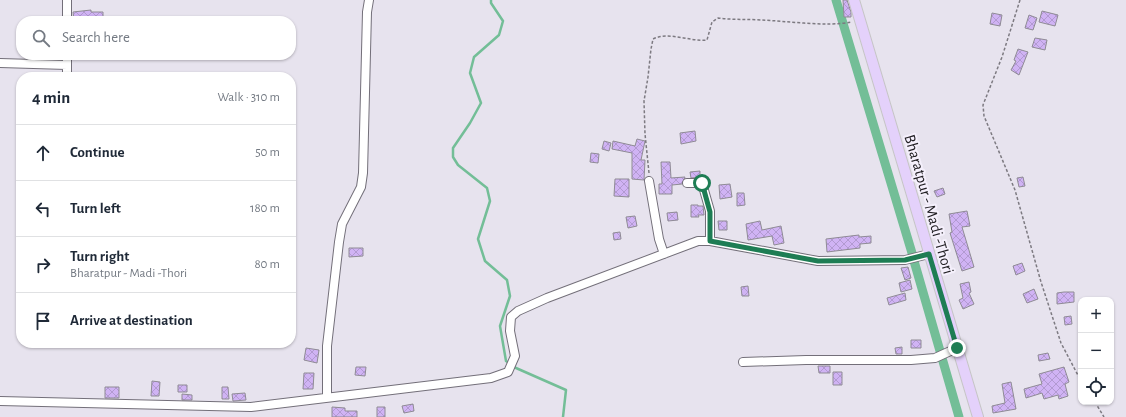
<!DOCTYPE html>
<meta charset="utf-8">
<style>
body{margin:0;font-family:"Alegreya Sans",sans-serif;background:#f6f6f7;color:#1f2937}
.controls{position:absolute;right:12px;bottom:12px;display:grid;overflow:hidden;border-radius:8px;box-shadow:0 1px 3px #0004}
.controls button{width:36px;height:36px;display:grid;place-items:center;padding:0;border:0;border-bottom:1px solid #e0e1e3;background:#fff;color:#1f2937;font:20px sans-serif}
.stop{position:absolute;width:12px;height:12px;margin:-9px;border:3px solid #1e7d54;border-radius:50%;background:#fff}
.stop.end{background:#1e7d54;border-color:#fff;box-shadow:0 1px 4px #0008}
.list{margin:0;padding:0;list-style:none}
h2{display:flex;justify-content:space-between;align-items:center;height:52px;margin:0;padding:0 16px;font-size:17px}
h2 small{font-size:13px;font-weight:400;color:#747a83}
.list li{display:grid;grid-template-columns:26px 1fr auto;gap:12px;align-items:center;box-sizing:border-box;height:56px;padding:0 16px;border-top:1px solid #e0e1e3}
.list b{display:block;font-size:15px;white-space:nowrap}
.list p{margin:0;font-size:13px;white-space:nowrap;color:#747a83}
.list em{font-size:13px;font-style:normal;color:#747a83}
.icon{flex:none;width:22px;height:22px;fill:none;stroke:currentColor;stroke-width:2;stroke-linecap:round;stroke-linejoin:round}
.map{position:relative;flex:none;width:1126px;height:417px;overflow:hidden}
.search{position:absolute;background:#fff;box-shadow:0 1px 3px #0004;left:16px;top:16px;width:280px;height:44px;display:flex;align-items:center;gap:10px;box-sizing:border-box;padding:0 14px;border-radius:16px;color:#747a83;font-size:15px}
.panel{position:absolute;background:#fff;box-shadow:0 1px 3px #0004;left:16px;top:72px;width:280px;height:276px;border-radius:16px}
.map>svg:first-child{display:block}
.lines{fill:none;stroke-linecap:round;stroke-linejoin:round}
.stream{stroke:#73be97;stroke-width:2.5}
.canal{stroke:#73be97;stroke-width:9}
.building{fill:url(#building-cross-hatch);stroke:#8f8b95}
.minor-casing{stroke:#736f79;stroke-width:10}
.major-casing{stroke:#c6c5c6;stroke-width:12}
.path{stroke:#7d7a81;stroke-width:1.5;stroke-dasharray:3 2;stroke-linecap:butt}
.minor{stroke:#fff;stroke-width:8}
.major{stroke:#e4d1fb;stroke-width:10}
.route{stroke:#1e7d54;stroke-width:5}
.labels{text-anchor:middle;stroke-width:4;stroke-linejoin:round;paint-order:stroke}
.street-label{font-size:16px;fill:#222024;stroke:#f5f0fc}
</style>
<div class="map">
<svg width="1126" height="417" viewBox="0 0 1126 417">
<defs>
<pattern id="building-cross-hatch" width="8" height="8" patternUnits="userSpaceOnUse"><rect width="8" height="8" fill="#d0b3f4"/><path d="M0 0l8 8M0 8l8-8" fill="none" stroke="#b29ad1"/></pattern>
</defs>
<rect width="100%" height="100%" fill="#e7e3ee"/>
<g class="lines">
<!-- stream -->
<path class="stream" d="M491,0V3L503,21L499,35L474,57L470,73L481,103L470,123L453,148V157L458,165L487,188L490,201L478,239L485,261L507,280L510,296L500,326L506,361L516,368L566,390L563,417"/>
<!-- canal -->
<path class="canal" d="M836,0L912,253
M914,261L940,351
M942,358L959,417"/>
</g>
<!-- building -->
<path class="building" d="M843,0H847L851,12V17H844Z
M91,10V12H103V19H91L92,21H74L73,12Z
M1042,11L1058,15L1055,26L1039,22Z
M992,13L1002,15L1000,26L990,24Z
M1029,15L1037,18L1033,30L1025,28Z
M1035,38L1047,40L1045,50L1032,47Z
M1018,49L1028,52L1019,75L1011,70L1016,61L1014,60Z
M695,131L696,141L681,144L680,133Z
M637,139L645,141L641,160H645L644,180L632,179V153L612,149L613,141L635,146Z
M604,141L611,143L609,151L602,149Z
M591,153L599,154L598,163L590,162Z
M661,162H670L671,178L685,177L682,184L672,185V194H659V184H662Z
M700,171V177L691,178L690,172Z
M1023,177L1025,186L1019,187L1017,178Z
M615,179H629V197L614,196Z
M730,184L732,197L720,199L719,185Z
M943,188L945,194L937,197L934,191Z
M737,193H744L745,205L737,206Z
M691,205H698V206H703L704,215H698L699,217H691Z
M967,211L970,226L962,227L974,267L962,271L950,233L952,232L949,214Z
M677,212L678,220L668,221L667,213Z
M635,216L637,226L628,228L626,217Z
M718,221H727V230H719Z
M760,221L762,230L781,226L784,243L774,245L772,236L748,240L746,224Z
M620,232L621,239L614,240L613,233Z
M859,235V237L871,236V243L860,244V248L827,252L826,239Z
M349,248H363V256L349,257Z
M1022,263L1025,271L1016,275L1013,266Z
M908,267L911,278L905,280L901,268Z
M910,280L912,289L901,292L899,283Z
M969,282L971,292L969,293L974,304L963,309L959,300L963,298L960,284Z
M748,286L749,296H742L741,287Z
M1034,289L1038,299L1027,303L1023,294Z
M1064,292H1074V302L1057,304V293Z
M905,293L906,300L889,305L887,298Z
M1071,316L1072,324L1065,325L1064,317Z
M911,340H921V348H911Z
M902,347V354H896L895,348Z
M306,348L319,350L317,363L304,360Z
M1048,353L1050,359L1039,361L1038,355Z
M818,366H830V373H819Z
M356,367H366L365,376L355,375Z
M1064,367L1069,382L1065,384L1068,396L1059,399L1058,395L1044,399L1042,393L1026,398L1024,389L1042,384L1039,374Z
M833,372H842V385H833Z
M304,373H314L313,389H303Z
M152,381L160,382L159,396H151Z
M1011,382L1016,409L993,413L992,406L1005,403L1002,384Z
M178,385H187V392H178Z
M105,387H119V398H105Z
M222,387H228L229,399H222Z
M245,393L246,400L233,401L232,394Z
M182,394L192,395V400H182Z
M413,404L414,411L404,413L402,406Z
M332,407L345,408V411H357V417H332Z
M377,407H385V417H377Z"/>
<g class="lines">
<!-- minor casing -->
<g class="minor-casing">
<path id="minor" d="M67,0V21
M67,55V77
M0,63L67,65
M649,181L659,239L664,254
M687,183H702L710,211V241
M743,362L806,360H911L935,358L957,348
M327,397V346L339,242L342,224L361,187L363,173L367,12L369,0
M0,401L251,407L491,378L508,372L515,356L510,331L511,317L518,311L547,298L698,241H710L818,261L905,260L929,254"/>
</g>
<!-- major casing -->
<g class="major-casing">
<path id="major" d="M854,0L978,417"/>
</g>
<!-- path -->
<path class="path" d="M1020,0L1002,57L983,105L984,116L1015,190L1041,282L1061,343L1081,381
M649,173L645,134L644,101L648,77L651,49L653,39C669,31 690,42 707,40L712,22L718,18C732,20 746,19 761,20C787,21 826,27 851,22
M1095,402L1104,417"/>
<!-- minor -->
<use href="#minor" class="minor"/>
<!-- major -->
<use href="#major" class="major"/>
</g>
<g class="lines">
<!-- route -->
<path class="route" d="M702,183L710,212V241L818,261L905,260L929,254L957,348"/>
</g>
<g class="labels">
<!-- street labels -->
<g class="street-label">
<text transform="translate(930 204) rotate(74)" y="6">Bharatpur - Madi -Thori</text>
</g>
</g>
</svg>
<div class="controls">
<button>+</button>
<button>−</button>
<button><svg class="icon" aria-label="locate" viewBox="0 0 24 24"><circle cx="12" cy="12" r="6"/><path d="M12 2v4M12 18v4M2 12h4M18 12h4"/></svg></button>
</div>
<div class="stop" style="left:702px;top:183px"></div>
<div class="stop end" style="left:957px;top:348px"></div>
<div class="search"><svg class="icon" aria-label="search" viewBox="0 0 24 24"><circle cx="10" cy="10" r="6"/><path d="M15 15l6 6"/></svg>Search here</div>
<section class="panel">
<h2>4 min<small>Walk · 310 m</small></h2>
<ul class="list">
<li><svg class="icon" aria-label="ahead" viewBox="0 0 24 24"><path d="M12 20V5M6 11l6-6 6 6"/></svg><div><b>Continue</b></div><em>50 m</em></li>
<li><svg class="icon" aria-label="left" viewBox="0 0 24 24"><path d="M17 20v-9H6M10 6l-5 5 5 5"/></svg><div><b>Turn left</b></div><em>180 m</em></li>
<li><svg class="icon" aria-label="right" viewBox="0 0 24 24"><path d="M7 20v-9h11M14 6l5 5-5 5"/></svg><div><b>Turn right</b><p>Bharatpur - Madi -Thori</p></div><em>80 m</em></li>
<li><svg class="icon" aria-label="arrive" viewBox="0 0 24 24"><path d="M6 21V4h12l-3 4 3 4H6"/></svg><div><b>Arrive at destination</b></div></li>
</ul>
</section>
</div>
